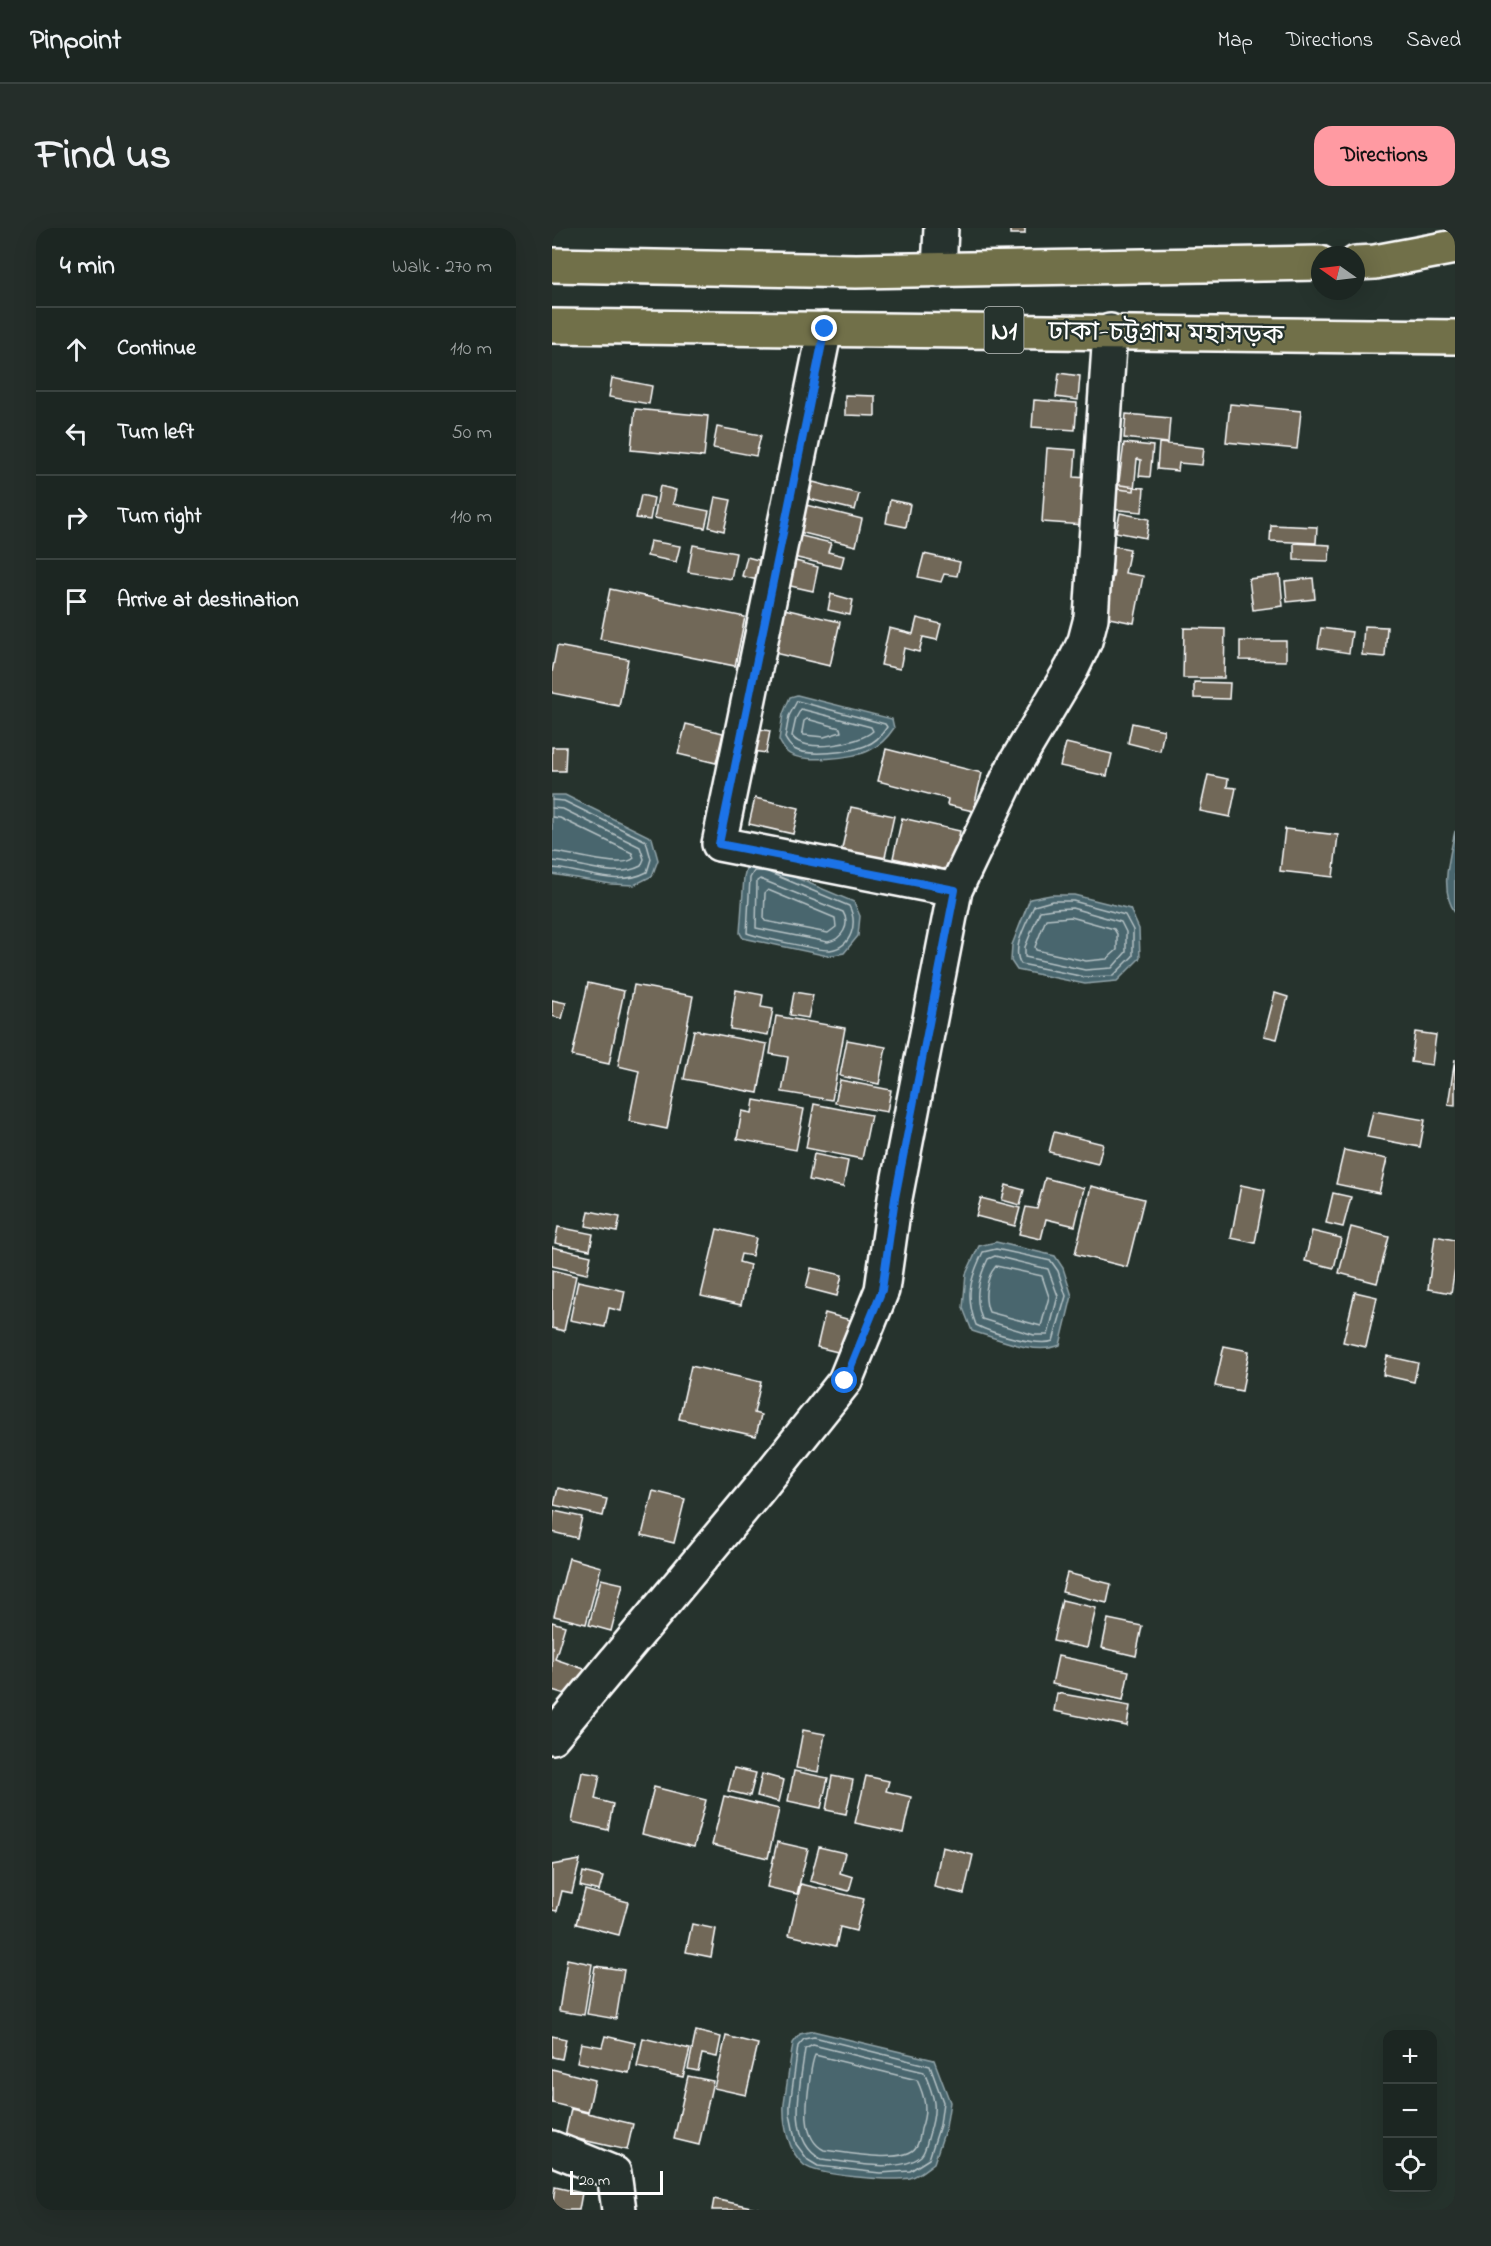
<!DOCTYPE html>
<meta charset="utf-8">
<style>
body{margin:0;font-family:"Indie Flower","Noto Sans Bengali",sans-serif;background:#252e2a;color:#f1f3f6}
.controls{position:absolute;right:18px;bottom:18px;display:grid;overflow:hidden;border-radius:12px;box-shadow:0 6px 24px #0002}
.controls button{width:54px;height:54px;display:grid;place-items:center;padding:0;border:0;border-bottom:2px solid #3a4340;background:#1c2622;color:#f1f3f6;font:30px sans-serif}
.compass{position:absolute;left:759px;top:18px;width:54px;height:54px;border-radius:50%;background:#1c2622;box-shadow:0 6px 24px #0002;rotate:284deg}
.scale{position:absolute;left:18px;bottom:15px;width:93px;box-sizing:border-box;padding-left:6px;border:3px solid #fff;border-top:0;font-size:16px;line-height:21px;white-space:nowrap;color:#fff;-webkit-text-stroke:4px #26332d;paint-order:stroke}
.stop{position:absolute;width:18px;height:18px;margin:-14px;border:4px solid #1a73e8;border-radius:50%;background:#fff}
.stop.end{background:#1a73e8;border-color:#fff;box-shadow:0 2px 6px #0008}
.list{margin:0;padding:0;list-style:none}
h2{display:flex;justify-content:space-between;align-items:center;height:78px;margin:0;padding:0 24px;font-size:26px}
h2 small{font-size:20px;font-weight:400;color:#a0a5a5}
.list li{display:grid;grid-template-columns:39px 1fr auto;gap:18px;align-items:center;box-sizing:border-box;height:84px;padding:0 24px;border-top:2px solid #3a4340}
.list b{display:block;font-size:22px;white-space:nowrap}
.list em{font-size:20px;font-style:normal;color:#a0a5a5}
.icon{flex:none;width:33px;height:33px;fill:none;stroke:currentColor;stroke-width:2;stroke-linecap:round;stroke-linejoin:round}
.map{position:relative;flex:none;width:903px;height:1982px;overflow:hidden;border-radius:18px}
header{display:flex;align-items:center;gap:36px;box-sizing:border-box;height:84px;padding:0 30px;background:#1c2622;border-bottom:2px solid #3a4340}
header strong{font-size:28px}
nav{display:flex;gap:33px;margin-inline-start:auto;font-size:21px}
.intro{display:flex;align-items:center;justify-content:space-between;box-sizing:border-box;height:144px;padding:0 36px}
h1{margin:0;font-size:42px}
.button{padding:15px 27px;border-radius:18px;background:#ff9aa2;color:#111;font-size:21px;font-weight:700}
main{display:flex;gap:36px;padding:0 36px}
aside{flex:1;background:#1c2622;border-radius:18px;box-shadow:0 6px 24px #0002}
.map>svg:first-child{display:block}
.water{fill:#48666e;stroke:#91a3a8;stroke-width:1.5}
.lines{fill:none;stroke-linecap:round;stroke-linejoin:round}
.shore{stroke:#b6c2c5;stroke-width:1.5}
.building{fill:#716759;stroke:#fff;stroke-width:1.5}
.minor-casing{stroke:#fff;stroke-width:38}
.trunk-casing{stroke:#fff;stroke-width:38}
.minor{stroke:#26332d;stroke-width:33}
.trunk{stroke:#71704a;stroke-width:33}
.route{stroke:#1a73e8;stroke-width:8}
.labels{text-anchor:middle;stroke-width:4.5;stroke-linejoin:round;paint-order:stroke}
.shield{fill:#26332d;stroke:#bec2c0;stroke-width:1.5}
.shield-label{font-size:26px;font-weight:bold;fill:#fff}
.street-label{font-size:27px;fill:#fff;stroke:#26332d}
</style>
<header>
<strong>Pinpoint</strong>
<nav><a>Map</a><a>Directions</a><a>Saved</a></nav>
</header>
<div class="intro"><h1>Find us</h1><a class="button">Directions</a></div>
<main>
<aside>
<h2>4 min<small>Walk · 270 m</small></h2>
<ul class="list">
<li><svg class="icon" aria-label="ahead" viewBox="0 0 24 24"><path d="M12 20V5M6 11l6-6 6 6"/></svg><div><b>Continue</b></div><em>110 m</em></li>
<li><svg class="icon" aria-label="left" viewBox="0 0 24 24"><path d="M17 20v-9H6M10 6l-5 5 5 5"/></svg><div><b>Turn left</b></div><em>50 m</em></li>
<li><svg class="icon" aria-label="right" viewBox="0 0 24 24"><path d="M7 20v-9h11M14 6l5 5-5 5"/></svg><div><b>Turn right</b></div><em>110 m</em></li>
<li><svg class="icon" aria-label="arrive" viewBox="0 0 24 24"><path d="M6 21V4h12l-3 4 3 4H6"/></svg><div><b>Arrive at destination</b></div></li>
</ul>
</aside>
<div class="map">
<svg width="903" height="1982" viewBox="0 0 903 1982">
<rect width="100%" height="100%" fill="#26332d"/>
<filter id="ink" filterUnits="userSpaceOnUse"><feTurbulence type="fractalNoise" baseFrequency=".0167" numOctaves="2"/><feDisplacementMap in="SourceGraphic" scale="12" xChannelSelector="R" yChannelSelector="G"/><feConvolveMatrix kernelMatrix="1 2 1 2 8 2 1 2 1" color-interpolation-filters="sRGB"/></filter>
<g filter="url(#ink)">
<!-- water -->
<path class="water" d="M245,467L340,491L342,500C336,509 329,517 318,522C304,530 248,536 235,524C232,521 229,516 227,512L231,486L238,469Z
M0,567H13L100,610L106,632L100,648L82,657L59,656L0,646Z
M903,603V684C887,662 898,628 903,603Z
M202,637L216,638L302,674L308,688L306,708L292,725L276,728L191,710L188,705L192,649L194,640Z
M499,667H522L578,681L587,701L588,730L565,753L533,756L465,742L459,733L460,717L478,671Z
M444,1014L503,1028L511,1040L520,1068L508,1117C483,1128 445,1110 420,1103L411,1080L414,1046L427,1018Z
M261,1803L382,1832L398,1874L394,1899L382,1935C375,1940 366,1948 358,1950C339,1953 265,1948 252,1937C236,1923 231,1896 232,1876L241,1815L248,1806Z"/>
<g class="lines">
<!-- shore -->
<path class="shore" d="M245,473L333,496L335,499C330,507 322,515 313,518C298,524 256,529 242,521C238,518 235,514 233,510L237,488Z
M249,481L319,499L321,503C307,516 251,526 240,508L244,490Z
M255,491L288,500L289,504L272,509L252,507L250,504L252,493Z
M0,572L12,573L94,613L99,631L95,644C65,660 32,642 0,640
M0,580L11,581L88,619L92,631L89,638C62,652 28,634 0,633
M0,589L8,590L80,625L82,630C70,642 18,624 0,624
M213,643H202L198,650L195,705C205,709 270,723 278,722C300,719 306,695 297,678L216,644
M208,651L291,684C299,697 290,711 276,714L204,700L205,653Z
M216,662L283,690L284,699L276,705L213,693L212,690L213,665Z
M500,673H521L573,687L581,702V728L561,748L533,749L469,736C458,721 476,693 482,678Z
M520,680L569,694L574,704V724L560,740L533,742L473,729V719L488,683L501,681Z
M519,689L562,701L565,706V722L555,731L534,733L484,722L483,719L494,691Z
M444,1021L499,1033L506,1043L514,1068L501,1113C486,1119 439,1105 424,1097C413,1068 418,1051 431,1024Z
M443,1028L496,1041L506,1068L496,1107H482L430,1091C422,1070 426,1051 436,1031Z
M444,1038L490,1048L497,1069L489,1098L437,1084C431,1070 434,1049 444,1038Z
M262,1809L378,1838L391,1874L388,1897L377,1931L358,1943L328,1945L266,1938L256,1932L244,1916L238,1886V1877L246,1818L252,1811Z
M261,1817L372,1844C383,1870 386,1879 377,1907C375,1913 374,1923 369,1928C348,1946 295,1934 269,1931C233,1912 249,1853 253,1821Z
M263,1827L365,1852C373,1869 376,1882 369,1901C368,1907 367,1915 364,1919C353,1937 290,1924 272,1922C248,1910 255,1872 258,1850C259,1843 260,1834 263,1827Z"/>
</g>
<!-- building -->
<path class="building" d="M458,0H473V6H458Z
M507,145L528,148L526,172L504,169Z
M60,150L100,158L97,176L57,169Z
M293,167L323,168V188L293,187Z
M482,172L525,175L523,202L480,199Z
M678,176L749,183L745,221L674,214Z
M83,181L156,188L152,229L79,222Z
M574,186L618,190L616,215L572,210Z
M165,199L209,207L204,228L161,220Z
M572,215L601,218L598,249L587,248L589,232L585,231L582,263L566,261Z
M607,215L652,220L650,237L627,235L626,243L605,241Z
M495,220L524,222L522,249L535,250L532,297L490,294Z
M261,254L307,266L303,282L257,271Z
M560,256L592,260L590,284L557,281Z
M108,258L124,262L121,276L157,283L153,300L102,290Z
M89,267L102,270L98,292L84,290Z
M163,269L179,272L172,303L157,299Z
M338,272L358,276L354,299L334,295Z
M254,277L310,291L304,318L247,304Z
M568,285L597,291L594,310L564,304Z
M719,297L765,299L764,315L718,313Z
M237,305L279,315L276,324L292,328L289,340L232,327Z
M98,313L128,318L124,334L95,328Z
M742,315L778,317L777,333L742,332Z
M141,317L184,325L179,351L136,344Z
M562,318L578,321L573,345L591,348L582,395L552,389L562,343H557Z
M372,326L408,334L405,348L392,346L389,354L366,349Z
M195,329L214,334L209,353L190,348Z
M240,332L266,339L261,363L234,357Z
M728,347L731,378L701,382L697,351Z
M761,350L763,371L735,374L733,353Z
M58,361L193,389L183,438L48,411Z
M279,366L301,372L298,387L276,382Z
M228,380L288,394L278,438L218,424Z
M365,390L389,396L385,412L371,409L367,424L352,420L348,441L329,437L337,400L361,406Z
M812,398L835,399L833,429L810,427Z
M632,400L673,401L672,450H631Z
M769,400L800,404L797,425L766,420Z
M688,413H734V433L688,432Z
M5,418L76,431L67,478L0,465V444Z
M642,454L678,455L677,471L642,470Z
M580,495L612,502L608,523L576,515Z
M134,496L171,505L164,535L126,526Z
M198,499L218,503L214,525L194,522Z
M514,515L560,526L555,548L508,538Z
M0,519H14L13,543H0Z
M334,521L430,545L421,583L395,577L396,571L326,553Z
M656,547L676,551L675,559L684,560L678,589L648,583Z
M203,570L247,580L241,606L197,596Z
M299,579L342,588L332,634L289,625Z
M350,590L408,603L400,643L341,630Z
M733,601L786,607L781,649L728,643Z
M36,755L72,763L57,836L20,828Z
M82,757L141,768L115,901L77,893L87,843L66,838Z
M184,762L211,767L209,779L221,781L216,807L178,801Z
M242,764L261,767L256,790L238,787Z
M723,765L736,769L725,811L712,808Z
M0,772L14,775L10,791L0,788Z
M224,788L293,800L280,872L230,864L236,829L218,826Z
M142,802L215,816L206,865L132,851Z
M863,804L884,807L880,837L859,834Z
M295,812L334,819L327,856L288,848Z
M903,831V878L896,877Z
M288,852L339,862L335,884L283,875Z
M202,872L252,881L244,922L185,911L190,883L200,885Z
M262,876L319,887L310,931L254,920Z
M821,883L873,892L868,919L815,909Z
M502,904L551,916L546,936L497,924Z
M792,922L835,931L827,965L784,956Z
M262,926L296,933L291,959L257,952Z
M493,950L532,960L523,998L494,991L489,1011L467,1006L474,979L485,981Z
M454,957L472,962L468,977L450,972Z
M689,957L713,962L703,1015L679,1010Z
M539,958L592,971L575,1039L523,1026Z
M781,965L799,969L791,999L774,995Z
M429,970L468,980L463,998L424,988Z
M37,983L68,989L65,1004L34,998Z
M6,999L41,1006L38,1022L3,1015Z
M799,999L837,1009L825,1055L787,1045Z
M165,1001L204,1010L200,1028L189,1026L187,1034L198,1037L189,1077L149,1068Z
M760,1003L789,1010L782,1040L753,1033Z
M883,1008L903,1012V1040L899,1065L876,1061Z
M0,1019L39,1028L35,1046L0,1038Z
M259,1040L290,1047L285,1068L254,1060Z
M0,1042L24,1048L12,1103L0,1100Z
M26,1053L73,1063L69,1083L57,1080L53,1099L18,1092Z
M803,1064L825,1069L814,1119L791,1114Z
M273,1085L302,1093L294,1126L265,1119Z
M672,1118L697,1123L690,1163L663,1158Z
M835,1128L866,1135L862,1154L831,1147Z
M139,1138L209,1154L202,1185L209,1187L204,1208L127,1191Z
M6,1260L55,1271L51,1288L2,1277Z
M101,1263L133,1271L122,1315L90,1307Z
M2,1283L30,1289L25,1310L0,1304Z
M17,1330L49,1339L34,1396L2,1388Z
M515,1345L559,1356L555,1375L510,1364Z
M49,1351L71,1356L59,1403L37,1397Z
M510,1372L544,1380L535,1420L501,1413Z
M556,1391L590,1398L584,1428L550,1420Z
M0,1394L13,1398L3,1431L35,1442L20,1468L0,1462Z
M506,1428L577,1443L571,1472L500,1456Z
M505,1465L578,1478L575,1498L502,1483Z
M251,1502L273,1506L266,1544L244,1540Z
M182,1540L204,1545L198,1568L176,1563Z
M242,1543L276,1550L269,1580L236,1573Z
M30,1544L48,1547L43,1571L61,1576L56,1602L20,1594Z
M210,1546L232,1552L227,1574L205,1568Z
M280,1548L301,1552L294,1586L274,1582Z
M314,1548L337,1553L334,1563L359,1569L351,1605L303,1595Z
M102,1559L154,1572L142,1619L90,1606Z
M172,1568L227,1581L216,1630L160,1617Z
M225,1614L256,1621L245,1666L215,1659Z
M267,1619L293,1625L288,1645L301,1649L297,1663L258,1653Z
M390,1619L421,1627L412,1666L382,1659Z
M28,1632L20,1665L10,1663L5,1683L0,1682V1637Z
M31,1644L51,1649L47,1663L28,1658Z
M249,1656L312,1671L304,1703L288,1699L284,1718L237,1707Z
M33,1662L76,1674L67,1707L24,1696Z
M140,1696L164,1701L159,1729L134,1724Z
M15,1731L40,1736L32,1787L7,1783Z
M43,1738L72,1742L64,1791L35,1786Z
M144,1803L169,1809L165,1829L150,1826L146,1843L136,1841Z
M0,1808L14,1811L10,1831L0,1829Z
M53,1808L83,1815L77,1845L25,1834L29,1815L50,1819Z
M174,1808L206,1816L194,1867L162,1860Z
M91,1810L138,1821L131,1849L85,1839Z
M0,1841L43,1852L36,1884L0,1875Z
M136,1848L161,1853L147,1917L122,1911Z
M19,1881L81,1896L75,1922L13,1908Z
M3,1959L30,1965L27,1982H0Z
M162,1971L213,1982H160Z"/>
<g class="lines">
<!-- minor casing -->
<g class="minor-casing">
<path id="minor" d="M387,42L389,0
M273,101L167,616L403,662
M0,1509L206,1262L293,1153L330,1062L343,970L403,662L462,538L520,440L533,413L539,390L558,103
M0,1920L62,1945L67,1982"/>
</g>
<!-- trunk casing -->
<g class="trunk-casing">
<path id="trunk" d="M804,35L823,34L903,19
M0,37L304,43L768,35
M0,98L903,109"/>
</g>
<!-- minor -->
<use href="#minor" class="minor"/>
<!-- trunk -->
<use href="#trunk" class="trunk"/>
</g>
</g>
<g class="lines" filter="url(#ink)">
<!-- route -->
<path class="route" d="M273,101L167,616L403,662L343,970L330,1062L293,1153"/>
</g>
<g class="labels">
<!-- shield labels -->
<rect class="shield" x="432.5" y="79" width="39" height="46" rx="4.5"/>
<g class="shield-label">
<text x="452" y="111">N1</text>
</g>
<!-- street labels -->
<g class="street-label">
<text transform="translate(614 104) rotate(1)" y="9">ঢাকা-চট্টগ্রাম মহাসড়ক</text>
</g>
</g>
</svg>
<div class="controls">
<button>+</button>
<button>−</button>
<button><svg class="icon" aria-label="locate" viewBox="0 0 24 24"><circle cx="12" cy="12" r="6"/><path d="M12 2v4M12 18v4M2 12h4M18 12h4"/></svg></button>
</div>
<svg class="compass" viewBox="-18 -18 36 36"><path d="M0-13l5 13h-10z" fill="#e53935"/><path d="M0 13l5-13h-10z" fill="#a0a5a5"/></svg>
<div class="scale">20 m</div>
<div class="stop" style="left:293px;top:1153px"></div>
<div class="stop end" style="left:273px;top:101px"></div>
</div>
</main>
